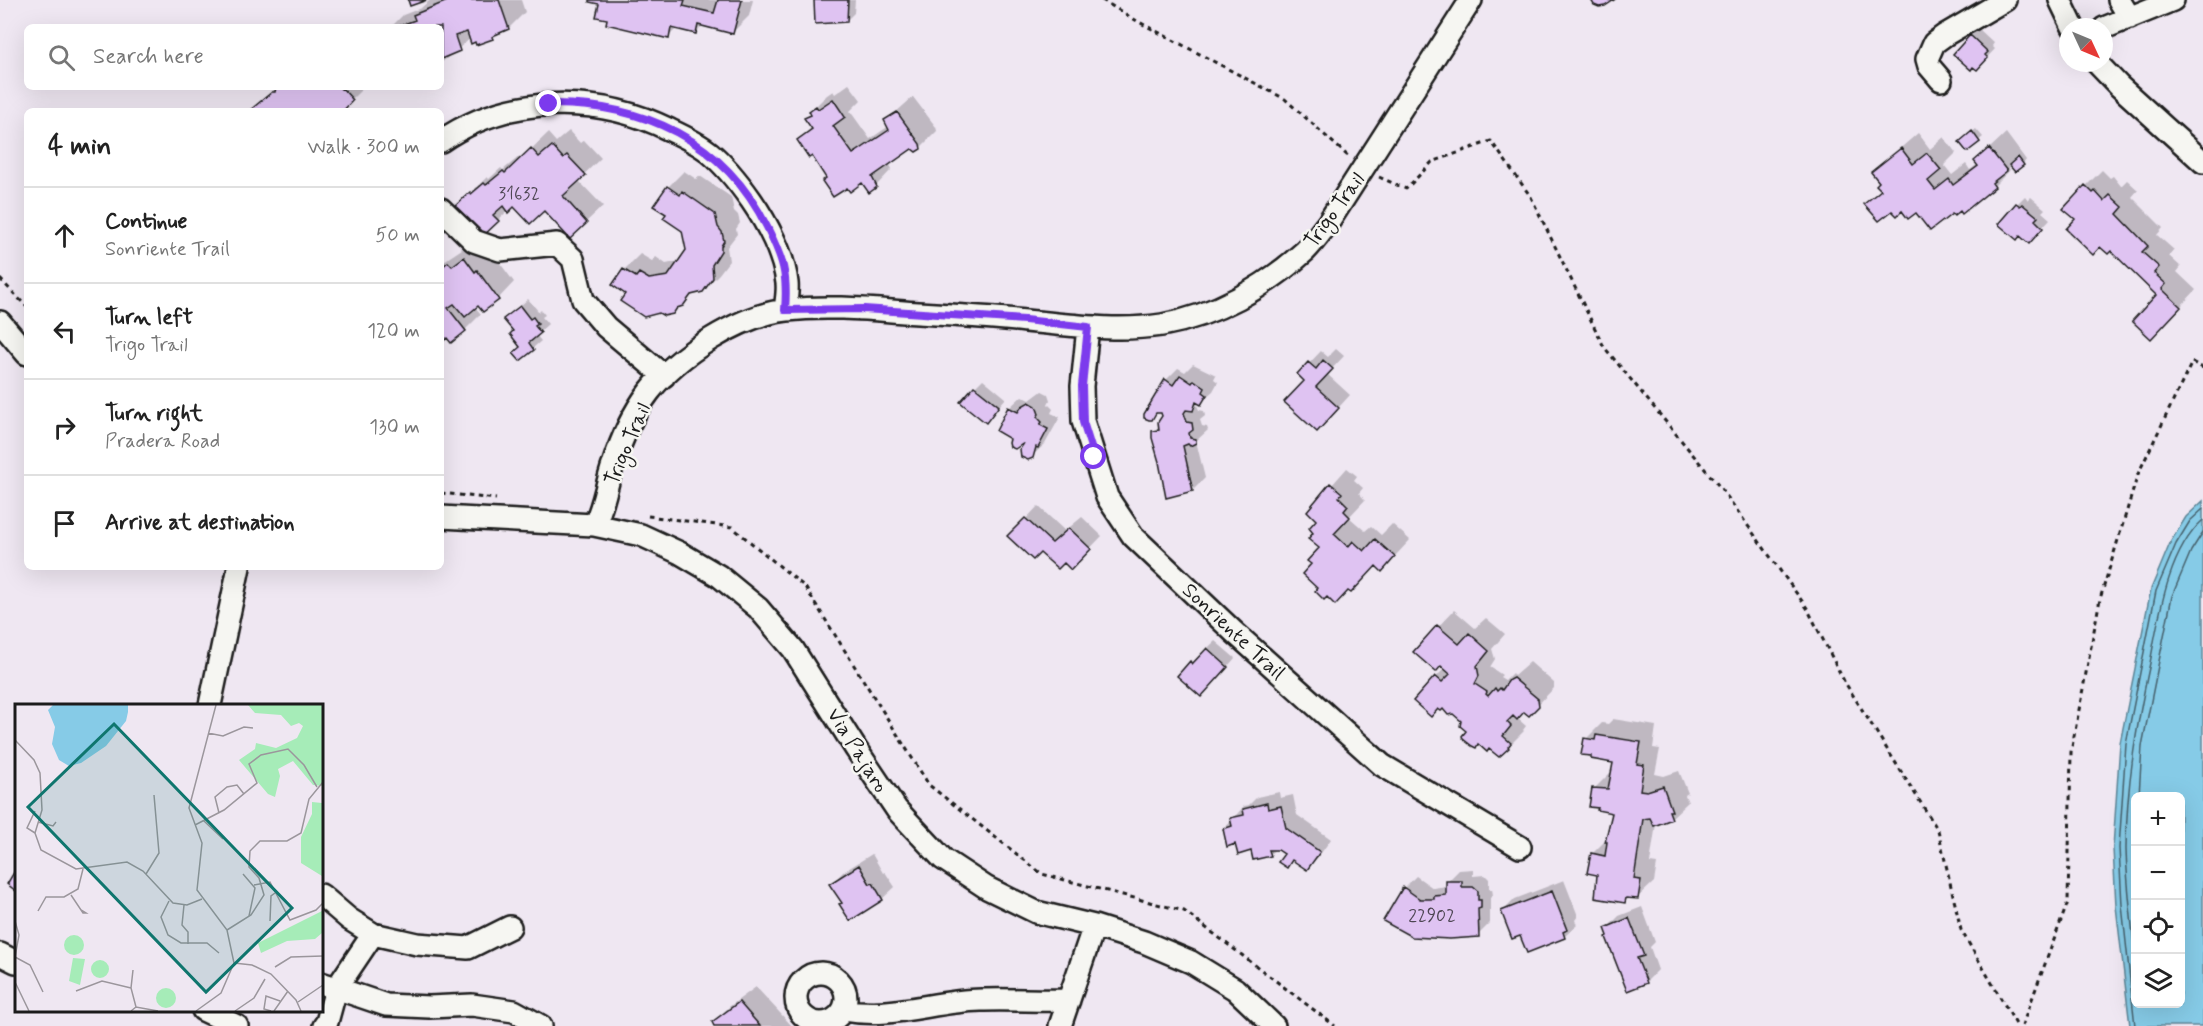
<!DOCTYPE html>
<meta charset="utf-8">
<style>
body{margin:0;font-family:Mynerve,sans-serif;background:#f6f6f6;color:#222}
.controls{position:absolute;right:18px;bottom:18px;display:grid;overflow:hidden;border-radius:9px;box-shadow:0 6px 24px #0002}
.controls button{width:54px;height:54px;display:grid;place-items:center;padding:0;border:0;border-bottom:2px solid #e0e0e0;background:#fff;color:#222;font:30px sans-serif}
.compass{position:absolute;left:2059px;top:18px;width:54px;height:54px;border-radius:50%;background:#fff;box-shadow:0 6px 24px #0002;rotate:134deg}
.stop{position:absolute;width:18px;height:18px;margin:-14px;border:4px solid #7c3aed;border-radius:50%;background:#fff}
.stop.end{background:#7c3aed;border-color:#fff;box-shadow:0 2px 6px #0008}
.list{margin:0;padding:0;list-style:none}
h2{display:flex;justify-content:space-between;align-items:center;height:78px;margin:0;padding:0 24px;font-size:26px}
h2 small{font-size:20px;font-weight:400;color:#767676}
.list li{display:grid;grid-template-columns:39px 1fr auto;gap:18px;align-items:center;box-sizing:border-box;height:96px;padding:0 24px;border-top:2px solid #e0e0e0}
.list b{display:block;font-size:22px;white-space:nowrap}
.list p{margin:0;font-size:20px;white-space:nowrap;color:#767676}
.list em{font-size:20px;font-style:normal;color:#767676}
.icon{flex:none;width:33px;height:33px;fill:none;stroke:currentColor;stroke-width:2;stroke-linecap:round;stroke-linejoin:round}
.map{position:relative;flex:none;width:2203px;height:1026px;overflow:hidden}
.search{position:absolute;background:#fff;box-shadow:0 6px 24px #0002;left:24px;top:24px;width:420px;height:66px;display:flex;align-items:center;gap:15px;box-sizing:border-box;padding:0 21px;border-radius:9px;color:#767676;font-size:22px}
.panel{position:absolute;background:#fff;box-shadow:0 6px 24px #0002;left:24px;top:108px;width:420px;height:462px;border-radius:9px}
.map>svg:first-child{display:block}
.water{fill:#86cbe7;stroke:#5c8596;stroke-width:1.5;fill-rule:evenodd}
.shadow{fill:#0003}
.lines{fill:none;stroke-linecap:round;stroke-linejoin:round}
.shore{stroke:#46626d;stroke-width:1.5}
.building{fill:#dfc3f2;stroke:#1c1c1c;stroke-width:1.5}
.minor-casing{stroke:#1c1c1c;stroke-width:26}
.path{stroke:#1c1c1c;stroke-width:3;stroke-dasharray:4.5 4.5;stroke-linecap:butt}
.minor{stroke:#f6f6f2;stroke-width:21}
.route{stroke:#7c3aed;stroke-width:8}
.labels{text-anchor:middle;stroke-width:5;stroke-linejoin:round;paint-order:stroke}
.number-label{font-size:18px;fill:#4d4652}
.street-label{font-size:21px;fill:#1c1c1c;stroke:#f6f6f2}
.inset-road{fill:none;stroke:#9b969c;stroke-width:1.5}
.view{fill:#0f766e;fill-opacity:0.15;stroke:#0f766e;stroke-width:3}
.inset-edge{fill:none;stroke:#1c1c1c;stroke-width:3}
</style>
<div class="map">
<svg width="2203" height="1026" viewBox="0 0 2203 1026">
<rect width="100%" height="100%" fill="#efe7f2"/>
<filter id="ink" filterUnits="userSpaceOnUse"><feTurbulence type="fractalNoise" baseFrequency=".0167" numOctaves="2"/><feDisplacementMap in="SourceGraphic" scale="12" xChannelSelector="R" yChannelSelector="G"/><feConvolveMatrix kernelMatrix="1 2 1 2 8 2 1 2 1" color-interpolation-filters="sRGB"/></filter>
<g filter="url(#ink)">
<!-- water -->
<path class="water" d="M2203,501V1026H2130L2116,906L2113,848L2120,743L2151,589L2171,541L2186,517ZM2136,796H2180V1004H2136Z"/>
<!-- shadow -->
<path class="shadow" d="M430,0H521L525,12L509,28L498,32L492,38H471L441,63V27H391L403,15L421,8Z
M591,0H753L749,16L733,32L703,25L695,33L677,28L668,37L609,18L601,3Z
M816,0H855L854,13L846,21Z
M1979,29L1994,43L1992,46L1995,49L1977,68L1971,36Z
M849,84L861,100L850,111L870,139L889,126L886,121L913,97L936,127L937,131L920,148L912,147L889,163L892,169L876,186L862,181L847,186L828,177L812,154L799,140L812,127L806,119L812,113L811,111L827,95L833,91L835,94Z
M277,87H364L340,111H250Z
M1976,129L1983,137L1967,150L1964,139Z
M569,131L580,143L584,140L601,158L578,180L603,206L570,237L544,209L514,205L482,235L455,208L487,177L489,179L501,168L503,170L520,156L522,158L548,133L556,142Z
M1918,133L1930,149L1944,137L1956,153L1944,165L1952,175L1966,164L1970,170L1978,164L1976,161L2006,133L2026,160L2023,164L2011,165L2009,168L2010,170L1994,186L1962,212L1960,209L1952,212L1916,211L1866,204L1881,189V182L1873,172Z
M2102,170L2110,178L2113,176L2121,186L2127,180L2138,190L2132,197L2163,228L2157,235L2174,250L2169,256L2181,267L2177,272L2196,290L2167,321L2158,295L2111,249L2077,219L2086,186Z
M684,171L696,179L700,176L731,197L734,211L738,215L740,223L736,229L737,234L727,247L729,261L719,274L702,291L694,293L682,305L659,311L627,293L624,270L640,254L652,261L656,257L666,264L680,261L688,251L684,230L668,214V187Z
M2025,196L2028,200L2031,197L2045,209L2042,212L2050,219L2036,234L2020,235L2017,204Z
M481,242L494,255L514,282L498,299L475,307L481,314L465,330L447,336L441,341V263L465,247L469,251Z
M528,299L539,312L541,310L545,315L542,317L548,324L536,335L541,341L520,359L521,346L515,331L505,319Z
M1336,349L1344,356L1327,374L1350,395L1329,418L1306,381L1299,374L1321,351L1328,357Z
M1193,364L1216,375L1214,379L1218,382L1213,391L1197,405L1199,410L1204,411L1205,416L1200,420L1202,426L1207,427L1208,430L1196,441L1205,478L1193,490L1153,432L1160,425L1163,417L1162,411L1158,412L1151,418L1166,380L1178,368L1185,372Z
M983,379L1006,398L986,421L975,387Z
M1042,391L1048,394L1050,400L1048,404L1053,409L1051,413L1060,417L1045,444L1032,456L1029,438L1009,408L1022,396L1030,400Z
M1347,468L1357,476L1354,480L1363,488L1359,493L1365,500L1349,517L1365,531L1371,526L1381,535L1392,524L1410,540L1382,570L1376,565L1348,589L1319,588L1313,564L1321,548L1315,533L1318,520L1309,511Z
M1038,506L1065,531L1082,517L1102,536L1071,568L1064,561L1010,536Z
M1454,610L1475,628L1486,618L1505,634L1492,649L1495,659L1490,667L1502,675L1500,677L1505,680L1512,673L1514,676L1530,662L1554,683V688L1529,714L1525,711L1518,719L1526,726L1523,730L1524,731L1508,747L1479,743L1468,731L1436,677L1445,668L1415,651Z
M1215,641L1235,658L1209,688L1179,676Z
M1613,719L1656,726L1653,748L1660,749L1655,774L1664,776L1679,771L1688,793L1685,795L1688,802L1671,818L1656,824L1650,863L1657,864L1654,882L1637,898L1629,897L1625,901L1599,874L1592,854L1608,838L1614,812L1594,789L1610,773H1613L1615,762L1586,739L1602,723L1608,724Z
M1279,792L1280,798L1293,795L1297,815L1331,839L1319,856L1307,868L1293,859L1287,866L1286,854L1276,849L1270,854L1237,842L1224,829L1244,806L1249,805L1257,797Z
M872,854L883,873L885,872L895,887L882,899L843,902L831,884L843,872Z
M1473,869V876L1485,875L1489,879V889H1492L1493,895L1490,898V923L1478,935L1450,938L1404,888L1416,876L1433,888L1447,886V882L1459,870Z
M1564,880L1578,916L1575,920L1577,925L1564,937L1521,934L1503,911L1515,899Z
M1642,907L1655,942L1650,947L1658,970L1646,982L1610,935L1607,928L1619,916Z
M756,987L792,1026H716L713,1023L730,1006Z"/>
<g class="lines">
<!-- shore -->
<path class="shore" d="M2139,796L2142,746L2172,596L2191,551L2203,532
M2136,963C2132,925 2127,887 2126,849C2126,786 2137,724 2150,663C2159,617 2167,553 2203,520
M2135,1026L2122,905L2119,848L2126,744L2156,591L2176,544L2190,521L2203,509"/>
</g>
<!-- building -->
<path class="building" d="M408,0H427L410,6Z
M450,0H499L509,29L495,35L492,37L493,39L476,45L475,42L471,44L467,32L455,36L460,51L441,59V27H396L415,20L413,15Z
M589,0H685L683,6L714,13L718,0H742L733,34L698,25L696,34L671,28L669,39L606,24L607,19L596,17L599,4L589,2Z
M814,0H848L847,22L815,24Z
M1591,0H1614L1605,6L1599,7L1594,5Z
M1970,35L1988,52L1985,55L1988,58L1977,70L1973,67L1971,70L1953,54Z
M276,87H339L341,89L342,88L353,100L343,111H249L272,92H275Z
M833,99L845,117L833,126L853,154L889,130L884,120L897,112L920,144L921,149L916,152L912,149L872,177L877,187L869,193L862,183L850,192L847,188L833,197L822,181L826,178L812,156L809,158L797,140L812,129L804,118L811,115L809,111L816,106L818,109Z
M1972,131L1980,142L1967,152L1959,142Z
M552,146L563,158L567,155L586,175L563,196L587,223L570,239L544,211L530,224L514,207L508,213L503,206L493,215L499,221L482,237L453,208L470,192L471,194L484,183L486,185L503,171L505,173L531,148L539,157Z
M1901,148L1913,164L1927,153L1941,170L1928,181L1935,190L1949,179L1953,185L1978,166L1974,161L1989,148L2007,171L1992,183L1995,187L1962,214L1960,211L1954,216L1952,214L1930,231L1916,213L1908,219L1902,211L1897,216L1892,211L1879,221L1864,204L1881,190L1876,185L1879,182L1871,172Z
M2018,157L2024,165L2015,172L2009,165Z
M2085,185L2093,193L2095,191L2104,201L2110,195L2123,207L2117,214L2148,246L2142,252L2159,267L2154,273L2166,284L2162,289L2181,307L2151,339L2132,321L2156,295L2111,251L2108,254L2100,247L2093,255L2066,229L2075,219L2063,209Z
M667,186L680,195L682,191L715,214L718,227L722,232L724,241L721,246V251L712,265L713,278L703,292L691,295L683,306L677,308L673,314L664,316L659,313L644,317L620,301L625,294L612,285L623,269L636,277L639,273L649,279L668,276L686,250L682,231L663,218L666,214L653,206Z
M2016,203L2020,206L2022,204L2038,217L2035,220L2043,228L2029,244L2020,236L2017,240L1998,224Z
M464,257L475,272L477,270L499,300L483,312L478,306L465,317L454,304L448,308L466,331L451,343L447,338L441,343V268L448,262L452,266Z
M520,306L530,319L533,317L538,324L535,326L541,333L529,343L534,350L520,361L513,353L520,347L510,334L513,331L503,319Z
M1323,360L1333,369L1316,387L1339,408L1317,432L1284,402L1304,381L1297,374L1308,362L1316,369Z
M1180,375L1192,383L1194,380L1205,388L1203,392L1207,395L1201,405L1196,402L1193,411L1186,410L1184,413L1187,422L1192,423L1193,430L1189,433L1190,438L1196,439V443L1190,446L1188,444L1183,446L1193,491L1166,498L1159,462L1152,438V431L1159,430L1158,422L1162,416L1161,413H1156L1152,420H1149L1144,418V414L1165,379L1173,385Z
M974,386L999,406L986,423L960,402Z
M1029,402L1036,406L1039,414L1037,417L1042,422L1040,425L1048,429L1038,448L1036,447L1033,458L1028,460L1021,457L1020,449L1024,443L1015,449L1010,447L1009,443L1010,439L996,431L1008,407L1018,412L1022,406Z
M1330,483L1342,493L1339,497L1348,506L1344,511L1350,517L1334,534L1348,547L1353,541L1364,551L1375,539L1395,557L1382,572L1376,566L1351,593L1348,591L1335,605L1327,597L1324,600L1315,591L1317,588L1302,574L1311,564L1307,561L1319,548L1308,539L1313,533L1309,528L1316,520L1307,511Z
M1025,518L1052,543L1069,528L1091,549L1071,570L1064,563L1058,569L1040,553L1033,560L1007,536Z
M1437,625L1459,644L1469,633L1489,651L1477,666L1479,676L1475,684L1487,692L1486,694L1488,696L1495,688L1497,691L1500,688L1502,690L1509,680L1513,678L1538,699L1539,706L1529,716L1524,712L1517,720L1513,716L1507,722L1511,726L1503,736L1511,743L1508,747L1509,748L1499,757L1489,749L1487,752L1478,744L1476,748L1472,746L1463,739L1462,736L1466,731L1460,726L1461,721L1453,714L1448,715L1443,709L1441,711L1438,709L1431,717L1413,701L1435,676L1442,682L1450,674L1441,666L1436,672L1413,652Z
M1207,648L1228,667L1201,697L1177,676L1190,661L1192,664Z
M1596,735L1641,742L1637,764L1644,765L1640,790L1647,791L1663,786L1672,811H1669L1672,819L1654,826L1650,818L1643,819L1634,879L1641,880L1638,899L1626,898L1625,903L1595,898L1597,875L1587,873L1591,853L1605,856L1607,842H1605L1612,813L1597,810L1598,808L1589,807L1592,788L1608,789L1613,763L1591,759V756L1581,755L1584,738L1595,740Z
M1267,803L1268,809L1281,806L1286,828L1320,852L1307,870L1292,860L1287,868L1278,862L1284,854L1278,850H1269L1271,856L1253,860L1251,851L1238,855L1235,844L1227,847L1223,829L1232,826L1230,818L1244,815L1243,809Z
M859,865L870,884L873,883L883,900L850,921L839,904L842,903L829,884Z
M16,869V891L7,884Z
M1446,881H1462V887H1473L1478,891V900H1481V908L1478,909L1479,937L1450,939L1412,937L1383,921L1403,887L1420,899H1434V896L1446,895Z
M1552,891L1567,930L1563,932L1565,938L1527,953L1520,936L1512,939L1501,911Z
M1629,918L1644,956L1637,958L1647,983L1627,991L1606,937L1608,936L1605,928Z
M739,1002L760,1026H714L712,1022Z"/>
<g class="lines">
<!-- minor casing -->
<g class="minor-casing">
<path id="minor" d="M2060,0L2073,27
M2119,0L2130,18
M2104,28L2173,0
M2097,63L2119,86L2203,162
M1941,80L1929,66L1927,59L1934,43L1945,35L2005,0
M441,141C509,94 598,94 670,130C683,136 698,143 709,152C726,166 739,183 751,200C767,223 784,255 787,283C788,292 786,301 785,310
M441,209L474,241L500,250L557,244L573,259L583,300L606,327L664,376
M0,322L27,354
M1088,327L1082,386L1083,421L1107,497L1133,536L1234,632L1382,765L1520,847
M441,517L594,525L641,535L680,553L719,576L758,608L793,649L856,749L897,810L943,859L987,888L1036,912L1094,926L1144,942L1191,962L1235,989L1274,1026
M594,525C604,506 606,485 613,465C621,440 633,413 649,392C678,355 739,315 787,310C830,305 875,310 918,313C954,315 990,317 1026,321C1071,325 1116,332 1162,325C1214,316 1266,287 1305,251C1313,243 1321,232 1328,223L1471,0
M210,705L239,567
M321,895L349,919L373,934L417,944L468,948L510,927
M0,954L16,962
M796 998a25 25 0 1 1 50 0a25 25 0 1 1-50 0Z
M321,983L386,1005L429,1007L472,1005L514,1011L541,1026
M203,1010L237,1026
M843,1010C894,1019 932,1001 981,1000C1010,999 1040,1001 1069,1000
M324,1026L327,1022L336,989L373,934
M1060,1026L1094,926"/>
</g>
<!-- path -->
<path class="path" d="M1102,0L1137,21L1285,99L1349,157
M1379,177L1406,189L1432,162L1491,141L1531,197L1604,347L1723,491L1807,608L1844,681L1938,830L1961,930L2017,1026
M0,279L27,307
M441,493L496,499
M648,516L732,527L805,587L929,785L1042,874L1184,911L1335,1026
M2022,1026L2068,902L2071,752L2100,599L2138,474L2192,362L2203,368"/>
<!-- minor -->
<use href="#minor" class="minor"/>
</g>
</g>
<g class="lines" filter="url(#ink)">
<!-- route -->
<path class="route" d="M549,104C643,103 724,140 767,227C783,259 788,274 785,310L864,309L1025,320L1088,327L1082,386L1083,422L1094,457"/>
</g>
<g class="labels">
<!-- number labels -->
<g class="number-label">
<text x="519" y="199">31632</text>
<text x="1432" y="921">22902</text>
</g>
<!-- street labels -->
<g class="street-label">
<text transform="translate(1334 210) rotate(-54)" y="7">Trigo Trail</text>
<text transform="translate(627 444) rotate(-67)" y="7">Trigo Trail</text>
<text transform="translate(1234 631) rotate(43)" y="7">Sonriente Trail</text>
<text transform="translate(858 750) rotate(58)" y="7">Via Pajaro</text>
</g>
</g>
<!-- overview -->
<g transform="translate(15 704)">
<rect width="308" height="308" fill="#efe7f2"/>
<path d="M233,1H307V82L298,81L278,57L263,65L265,72L260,93L253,90L224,56L240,45L241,39L261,44L282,34L288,22L284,19L276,22L266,11L240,9ZM297,98L307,99V172L286,159V133L297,110ZM307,207V229L300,235L272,237L246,249L243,239ZM49 241a10 10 0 1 1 20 0a10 10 0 1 1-20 0ZM58,254L70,255L65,281L54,277ZM76 265a9 9 0 1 1 18 0a9 9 0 1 1-18 0ZM141 294a10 10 0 1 1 20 0a10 10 0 1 1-20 0Z" fill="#a6ecb8"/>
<path d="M38,1H113V8L111,17L91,42L66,59L54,62L44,56L37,40L40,23L33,6Z" fill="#86cbe7"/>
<path class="inset-road" d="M193,29L208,32L229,23L238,24M0,36L19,56L25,69L27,106L20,129L26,146L61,165L112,158L128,167L158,199L172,201L187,195M204,109L200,93L212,83L222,81L229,90M189,117L208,135M23,118L38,122L41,118M180,121L209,106L242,79L234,60L246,51L273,45L289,61L302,83M20,129L12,124L20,107M131,170L144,149L139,91M228,170L240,184L234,212M239,181L255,178L275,216L301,206L308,199M56,191L68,209H71L66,206M154,197L146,213L153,231L166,239H192L204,249M169,201L167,221L173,228V240M23,207L31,193H49L63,185L68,165M0,217L4,231L0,253M255,217L256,192L260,189M212,226L236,211L249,191L244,174L234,163L235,147L245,137H272L286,129L294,95L308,78M0,253L15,261L28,288M219,259L237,261L256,270L281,296L286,307M260,263L276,253L308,252M118,266L116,284L121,303M0,278L14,307M61,287L87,277L116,284M283,298L308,281M116,307L121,303L143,307M181,307L206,289L219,259L212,226L182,186L187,139L174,104L201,1M220,307L239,294L250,275M256,307L249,305L251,292L265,297M259,307L273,287"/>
<path class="view" d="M99,20L277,204L191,288L13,103Z"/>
<rect width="308" height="308" class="inset-edge"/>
</g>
</svg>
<div class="controls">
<button>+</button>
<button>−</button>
<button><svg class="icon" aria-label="locate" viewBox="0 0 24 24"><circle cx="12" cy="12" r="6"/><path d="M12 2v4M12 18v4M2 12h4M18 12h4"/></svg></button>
<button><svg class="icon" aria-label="layers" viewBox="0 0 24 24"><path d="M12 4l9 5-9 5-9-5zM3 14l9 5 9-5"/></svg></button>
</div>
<svg class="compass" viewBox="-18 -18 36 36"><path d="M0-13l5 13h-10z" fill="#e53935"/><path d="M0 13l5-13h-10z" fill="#767676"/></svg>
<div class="stop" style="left:1094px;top:457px"></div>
<div class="stop end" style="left:549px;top:104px"></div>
<div class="search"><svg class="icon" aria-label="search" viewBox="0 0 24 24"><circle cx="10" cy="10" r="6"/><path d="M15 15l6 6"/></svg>Search here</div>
<section class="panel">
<h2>4 min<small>Walk · 300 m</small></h2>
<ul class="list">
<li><svg class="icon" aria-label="ahead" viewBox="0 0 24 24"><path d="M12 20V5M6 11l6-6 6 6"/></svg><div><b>Continue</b><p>Sonriente Trail</p></div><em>50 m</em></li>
<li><svg class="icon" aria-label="left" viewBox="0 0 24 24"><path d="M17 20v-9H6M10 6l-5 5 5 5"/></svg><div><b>Turn left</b><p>Trigo Trail</p></div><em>120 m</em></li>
<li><svg class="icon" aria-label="right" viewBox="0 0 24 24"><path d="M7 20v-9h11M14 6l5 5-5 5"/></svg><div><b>Turn right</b><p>Pradera Road</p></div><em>130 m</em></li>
<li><svg class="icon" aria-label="arrive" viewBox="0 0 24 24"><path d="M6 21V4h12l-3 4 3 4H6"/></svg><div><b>Arrive at destination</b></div></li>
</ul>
</section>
</div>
